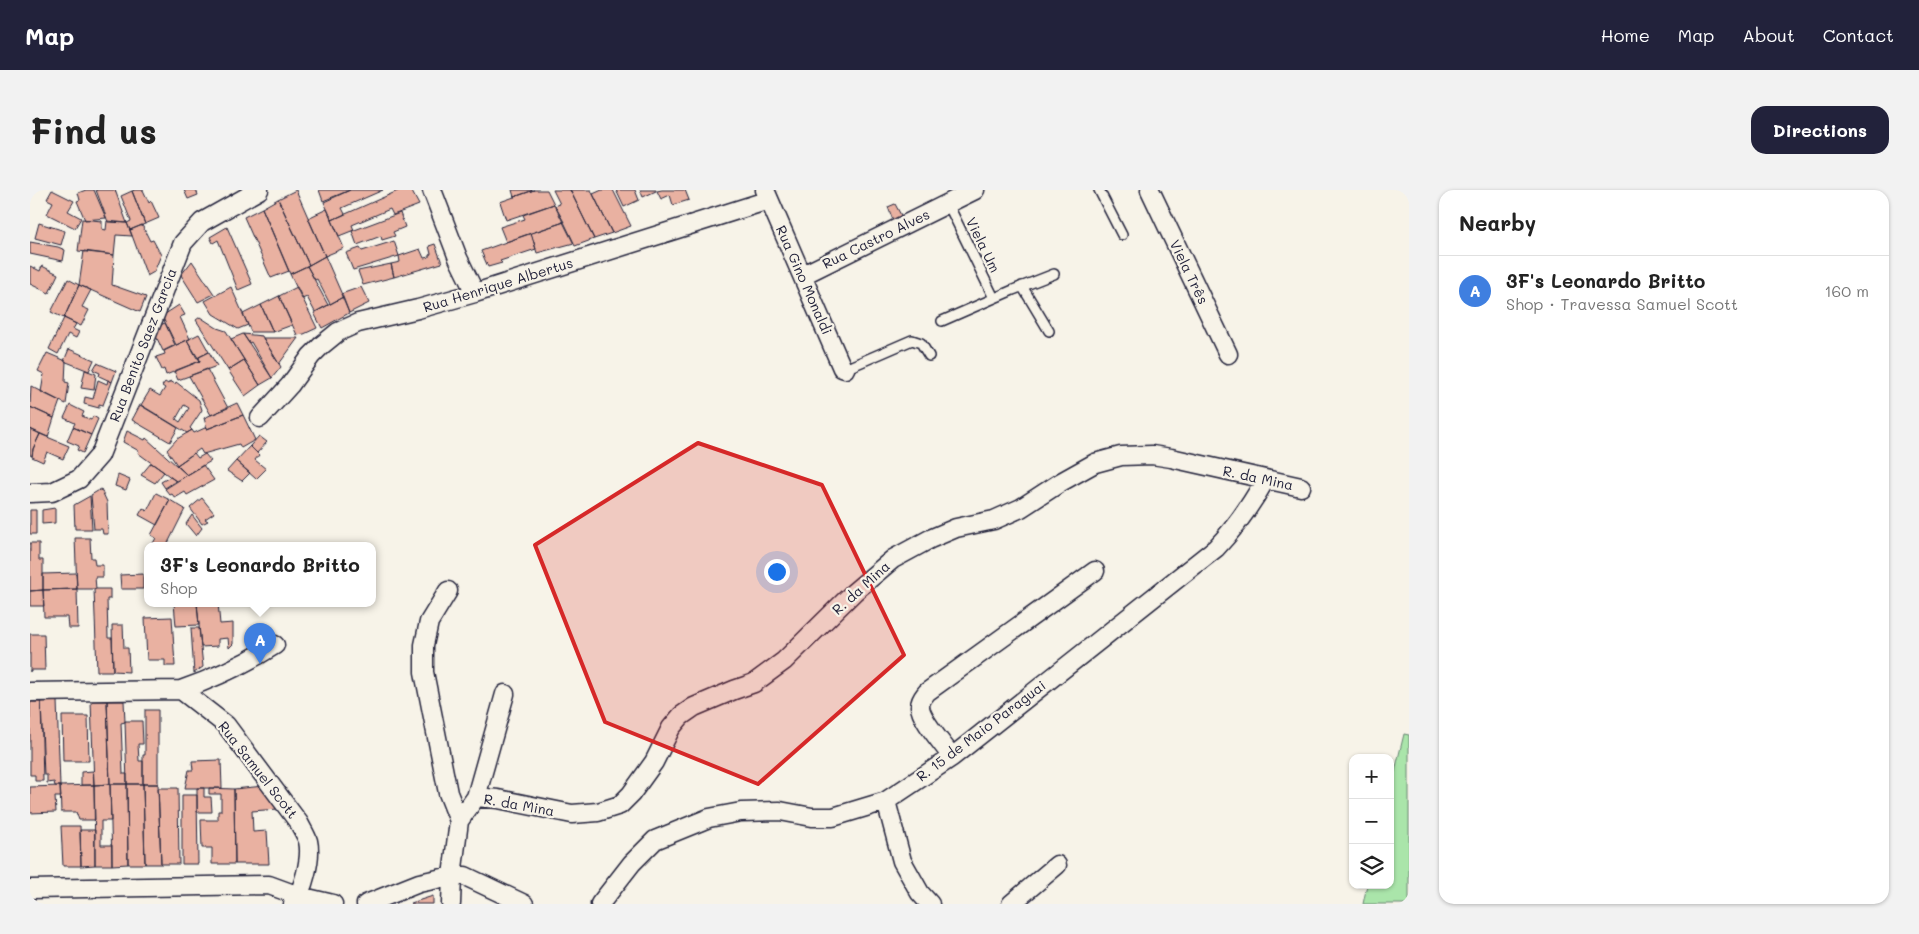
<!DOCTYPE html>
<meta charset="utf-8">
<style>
body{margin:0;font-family:Mali,sans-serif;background:#f2f2f2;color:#222}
.controls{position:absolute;right:15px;bottom:15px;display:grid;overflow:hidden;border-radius:10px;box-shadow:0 1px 4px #0004}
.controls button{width:45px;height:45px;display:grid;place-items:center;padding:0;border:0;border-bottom:1px solid #e0e0e0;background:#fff;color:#222;font:25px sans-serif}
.you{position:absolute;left:746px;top:381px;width:18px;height:18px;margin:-12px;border:4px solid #fff;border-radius:50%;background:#1a73e8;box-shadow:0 0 0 8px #1a73e833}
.badge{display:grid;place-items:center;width:32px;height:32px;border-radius:50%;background:#22223b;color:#fff;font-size:16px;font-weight:700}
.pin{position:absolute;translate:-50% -41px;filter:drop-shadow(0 1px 2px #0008)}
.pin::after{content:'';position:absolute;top:26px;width:18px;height:15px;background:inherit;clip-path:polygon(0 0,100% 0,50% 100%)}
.popup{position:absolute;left:114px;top:352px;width:232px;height:65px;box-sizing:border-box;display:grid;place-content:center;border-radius:10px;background:#fff;filter:drop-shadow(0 1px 4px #0005);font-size:16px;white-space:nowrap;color:#767676}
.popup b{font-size:19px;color:#222}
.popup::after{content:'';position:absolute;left:50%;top:100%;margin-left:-10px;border:10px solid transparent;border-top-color:#fff}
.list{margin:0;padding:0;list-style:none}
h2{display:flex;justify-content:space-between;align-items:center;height:65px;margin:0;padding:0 20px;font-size:21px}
h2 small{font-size:16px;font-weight:400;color:#767676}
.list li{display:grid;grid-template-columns:32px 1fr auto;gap:15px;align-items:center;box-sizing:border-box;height:70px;padding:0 20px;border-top:1px solid #e0e0e0}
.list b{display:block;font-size:19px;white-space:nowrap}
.list p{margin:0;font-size:16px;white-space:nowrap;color:#767676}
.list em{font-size:16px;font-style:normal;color:#767676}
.icon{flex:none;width:28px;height:28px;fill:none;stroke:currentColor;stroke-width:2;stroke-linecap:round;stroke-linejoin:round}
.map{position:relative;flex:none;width:1379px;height:714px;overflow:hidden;border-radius:15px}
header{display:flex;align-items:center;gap:30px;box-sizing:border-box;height:70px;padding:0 25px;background:#22223b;color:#fff}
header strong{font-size:24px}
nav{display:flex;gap:28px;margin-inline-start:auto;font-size:18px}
.intro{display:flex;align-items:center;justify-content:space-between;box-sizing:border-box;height:120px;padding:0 30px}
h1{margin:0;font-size:35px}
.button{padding:12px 22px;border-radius:15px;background:#22223b;color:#fff;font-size:18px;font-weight:700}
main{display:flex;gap:30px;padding:0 30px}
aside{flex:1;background:#fff;border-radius:15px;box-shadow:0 1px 4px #0004}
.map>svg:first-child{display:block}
.green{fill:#aae5aa;stroke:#668472}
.building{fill:#e9b1a1;stroke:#22223b;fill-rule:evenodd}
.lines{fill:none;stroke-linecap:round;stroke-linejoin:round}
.lane-casing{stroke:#22223b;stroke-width:12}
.street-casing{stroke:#22223b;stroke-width:21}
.lane{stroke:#f7f3e8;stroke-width:9}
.street{stroke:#f7f3e8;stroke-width:18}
.marked{fill:#d62828;fill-opacity:0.2;stroke:#d62828;stroke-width:4;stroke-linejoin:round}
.labels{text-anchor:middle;stroke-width:4.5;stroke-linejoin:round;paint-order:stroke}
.street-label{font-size:14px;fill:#22223b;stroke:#f7f3e8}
</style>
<header>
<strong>Map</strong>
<nav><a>Home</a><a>Map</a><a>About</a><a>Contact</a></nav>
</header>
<div class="intro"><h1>Find us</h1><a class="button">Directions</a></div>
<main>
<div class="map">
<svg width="1379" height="714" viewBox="0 0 1379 714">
<rect width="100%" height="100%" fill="#f7f3e8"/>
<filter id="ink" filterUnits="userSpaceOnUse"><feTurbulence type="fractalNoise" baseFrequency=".02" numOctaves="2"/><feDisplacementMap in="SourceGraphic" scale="10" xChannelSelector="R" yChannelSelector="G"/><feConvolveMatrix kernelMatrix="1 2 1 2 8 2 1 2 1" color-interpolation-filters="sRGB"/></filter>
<g filter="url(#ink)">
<!-- green -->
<path class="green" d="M1374,544L1379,545V714H1333L1337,695H1360V602Z"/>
<!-- building -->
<path class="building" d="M22,0L44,11L38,21L51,28L45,38L17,24L23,12L17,9Z
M56,0H64L76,28L55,30L47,11L50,10L48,3Z
M66,0H85L97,33L78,32Z
M105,0H113L119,13L121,11L129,28L115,34L102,1Z
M154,0H166L168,5L158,9Z
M266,0L295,66L279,75L248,9Z
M289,0H320L293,11Z
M320,0H353L312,18L315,24L302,30L294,12Z
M370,0H381L389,15L363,25L360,19L322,35L324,40L309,46L302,30Z
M482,0H504L484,7Z
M504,0H517L524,14L476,30L470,12Z
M523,0H540L564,49L545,56L525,16L530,14Z
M540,0H561L582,43L564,49Z
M572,0H583L601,36L582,43L563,4Z
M586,0H605L609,10L594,17Z
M610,0H626V1L613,7Z
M632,0H655L659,10L643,15L640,5L631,9L627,1Z
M102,1L115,34L100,40L97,33L101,31L91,6Z
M248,9L279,75L260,84L232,18Z
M524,14L534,32L476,52L470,37L495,29L493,25Z
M865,14L873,29L864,33L858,17Z
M232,18L259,81L241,88L214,27Z
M297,19L314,58L295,66L278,28Z
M370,23L375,37L363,42L365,46L352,50L351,46L327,55L322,41Z
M52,29L72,31V39L76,40L77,31L97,33L102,46L86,45L84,65L48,61Z
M534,32L544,53L507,63L501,43Z
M9,33L35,41L31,55L5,48Z
M112,35L120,51L123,50L131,65L124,82L117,86L100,40Z
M197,37L222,94L208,100L188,50L183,53L180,47Z
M501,43L506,59L470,71L472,73L458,77L451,61Z
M364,51L369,66L323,80L316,63L330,58L332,61Z
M0,52L28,57L35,60L33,71L0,64Z
M405,54L412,73L364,87L361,74L370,72L369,66L390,59L394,68L399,67V65L401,64L399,56Z
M54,61L84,65L82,95L116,107L110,122L49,95Z
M295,66L313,107L300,114L287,89L285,90L277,76Z
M162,71L184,104L168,112L151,85Z
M361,74L364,87L333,95L328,81Z
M0,76L10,81L12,76L28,84L19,103L0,94Z
M277,76L298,115L285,122L277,107L272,109L260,84Z
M38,89L49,95L34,128L21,122Z
M49,95L61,100L52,117L59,120L51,136L34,128Z
M201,97L218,135L208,139L183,124L175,111Z
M267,97L287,138L274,144L267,145L249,106Z
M331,97L339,113L319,123L311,104Z
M249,106L262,135L243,142L231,115Z
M313,107L319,123L292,138L284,123Z
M149,115L155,125L150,127L160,149L146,155L132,126Z
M231,115L243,142H221L213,124Z
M170,127L187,138L196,141L214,170L198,180L166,130Z
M34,128L46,134L43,139L49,142L46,148L38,144L28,164L19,159Z
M135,133L145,155L133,161L124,142L129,139L128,136Z
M169,144L179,162L167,168L157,150Z
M213,144L242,188L230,195L201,149Z
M213,144L232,146L233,148L251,177L242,188L221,152L219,153Z
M233,148H268L249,174Z
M157,150L170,171L136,185L134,179L132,180L126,167L135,164L134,161Z
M39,159L64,170L59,181L34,171Z
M179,162L187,176L148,190L144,181L170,171L169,167Z
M17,163L36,171L35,192L39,193L36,214L11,202L14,184L8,181Z
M214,170L230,195L215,206L198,180Z
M67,173L86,181L82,192L69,186L70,183L63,180Z
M177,179L198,218L181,225L159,186Z
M55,180L66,184L64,200L51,198Z
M68,190L77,194L78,190L82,192L73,215L69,214V218L54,214L55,207L63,209Z
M140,191L145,194L146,192L169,210L172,220L160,238L162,240L157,243L111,215L120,200L130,206L135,198L132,196L135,192L138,194ZM154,215L159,218L150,232L146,229Z
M1,196L30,211L24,228L0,217Z
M207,213L213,225L177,239L174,228Z
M40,215L54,222L52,226L61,230L63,226L68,229L61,245L43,237L45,233L34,228Z
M110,215L148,238L140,252L102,230Z
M0,217L24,228L18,247L0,239Z
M213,225L225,250L211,258L209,254L173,264L170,259L147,275L137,260L147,249L162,240L164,243L177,237V239Z
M43,237L61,245L53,263L47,260L49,256L37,251Z
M0,239L10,244L3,259L2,266L0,265Z
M97,241L115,250L116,248L157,285L146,291L108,263L109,261L93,252Z
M10,244L39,256L33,269L17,262L13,272L2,267L3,259Z
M229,246L237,252L227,263L220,256Z
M220,256L229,265L225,270L236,279L226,289L206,271Z
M164,263L168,268L175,264L181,271L157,285L147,275Z
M206,271L220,283L212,291L197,281Z
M121,273L134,282L125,293L111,285Z
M173,275L184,290L157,305L155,302L145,308L142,304L140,305L135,299Z
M88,285L100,290L96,300L85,296Z
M140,287L146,291L135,298L131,292Z
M71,299L77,312L78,344H73L72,339H64L61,305Z
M126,303L140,310L127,335L109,325L113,318L117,321Z
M60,306L62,339H45L44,315Z
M172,308L184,323L175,329L178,331L172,334L160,318Z
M140,310L155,319L137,355H122L126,348L121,345Z
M25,318V333L12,334V320Z
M0,320H6V344H0Z
M162,325L172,338L166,346L156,334Z
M45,348H60L61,368H64L65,375H73V387H65L66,399H47Z
M0,353H9V370H13V400L0,401Z
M46,383L47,399L13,400V384Z
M113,384V399H91L90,385Z
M47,399L48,438H38L37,427H14L13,400Z
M64,399H80V409H77L78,448H82L83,481H67Z
M13,400L14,416H0V401Z
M144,413H167L169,435L146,436Z
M167,413H188L190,434L203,433V454L199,458L198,448L188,449V456L171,457Z
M142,427L145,476H135V470H117L115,428Z
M82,435H93L94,458H98L99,482L83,481Z
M161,438H169L173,477L164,483Z
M0,444H14L15,480H0V482Z
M27,511L30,596H25L24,592L17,593V585H14L11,512Z
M61,511H77L80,594L64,595Z
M77,511H94L95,532L91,533L93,584H97V594H80Z
M0,512H11L13,591H5V585H0Z
M115,520H128V594H113V565H115Z
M32,526H58L59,571H33Z
M95,531H112L113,554H108L109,571H113V594H97Z
M191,570L192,598H155L159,580H163L162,571Z
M63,581L64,595H51V582Z
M80,594L81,631H71V655H82V675H65L64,595Z
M80,594H97L98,674L82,675Z
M97,594H113L115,674H98Z
M113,594H128L131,674H115Z
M64,595L65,630H49L46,622H31L30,596Z
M30,596L31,607H25L26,622L0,623V597Z
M234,596L248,619L222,621L223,642L237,641L239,674H205L204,599Z
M128,598H148L149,674H131Z
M167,598H174V607H181L182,622H167Z
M179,598L204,599L205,674H182V658H172L171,630H188V621H191V604H179Z
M152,605H167L168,674H152Z
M31,636H50L51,676H33Z
M50,640H65V675L51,676Z
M403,706V714H381V713Z"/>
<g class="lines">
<!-- lane casing -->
<g class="lane-casing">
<path id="lane" d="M1069,0L1092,45
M918,14L964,108
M992,96L1019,141
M912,131L983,100L1024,84
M815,179L882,150L891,153L899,166"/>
</g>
<!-- street casing -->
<g class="street-casing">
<path id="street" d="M402,0L428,68L445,103
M735,0L812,178L815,179
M1120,0L1198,164
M773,85L945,0
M230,228L260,195L281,166L292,155L308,142L328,133L388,119L445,103L739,10
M0,303L22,302L49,289L70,265L153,53L172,32L229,0
M418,401L399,432L394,455V482L418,603L429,631L422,686L421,714
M151,500C185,488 215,474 245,455
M0,502L151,500L196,535L269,633C272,639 276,645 278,651C282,668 273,701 263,714
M922,567C914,555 890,529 890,516C890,510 894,506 897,502L1065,381
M446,607L468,609L542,624L568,622L590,615L601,604L624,572L641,538L651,526L664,517L704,500L724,493L754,471L824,402L863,369L900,349L926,338L964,330L991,318L1031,292L1065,273L1091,266L1122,265L1141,268L1271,297
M856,611L872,671L890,703L900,714
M429,631L446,607L475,504
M0,699L239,695L269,706L303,714
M336,714L389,693L422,686H435L494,714
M570,714L602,673L625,650L679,628L711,622L750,621L782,627H803L856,611L922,567L1186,358C1206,337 1221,315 1235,290
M981,714L1027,675"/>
</g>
<!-- lane -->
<use href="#lane" class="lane"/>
<!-- street -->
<use href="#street" class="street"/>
</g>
</g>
<!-- marked area -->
<path class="marked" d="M668,253L792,295L874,465L728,594L575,532L505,355Z"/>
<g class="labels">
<!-- street labels -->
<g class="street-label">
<text transform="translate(846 49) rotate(-26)" y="5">Rua Castro Alves</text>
<text transform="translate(953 55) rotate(64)" y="5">Viela Um</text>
<text transform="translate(1159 82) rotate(64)" y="5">Viela Três</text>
<text transform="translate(774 90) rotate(66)" y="5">Rua Gino Monaldi</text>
<text transform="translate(468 95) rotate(-17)" y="5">Rua Henrique Albertus</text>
<text transform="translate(113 155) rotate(-69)" y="5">Rua Benito Saez Garcia</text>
<text transform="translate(1228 288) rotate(12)" y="5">R. da Mina</text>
<text transform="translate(831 398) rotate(-42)" y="5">R. da Mina</text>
<text transform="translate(951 541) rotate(-37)" y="5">R. 15 de Maio Paraguai</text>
<text transform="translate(228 580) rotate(52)" y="5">Rua Samuel Scott</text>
<text transform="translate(489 615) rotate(10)" y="5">R. da Mina</text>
</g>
</g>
</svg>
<div class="controls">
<button>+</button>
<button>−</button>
<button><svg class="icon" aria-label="layers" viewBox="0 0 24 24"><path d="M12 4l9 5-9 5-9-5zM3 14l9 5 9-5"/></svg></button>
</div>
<div class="you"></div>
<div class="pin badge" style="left:230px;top:474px;background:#3f7fe0">A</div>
<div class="popup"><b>3F's Leonardo Britto</b>Shop</div>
</div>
<aside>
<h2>Nearby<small></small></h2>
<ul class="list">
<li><span class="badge" style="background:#3f7fe0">A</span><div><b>3F's Leonardo Britto</b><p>Shop · Travessa Samuel Scott</p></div><em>160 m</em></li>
</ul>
</aside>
</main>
